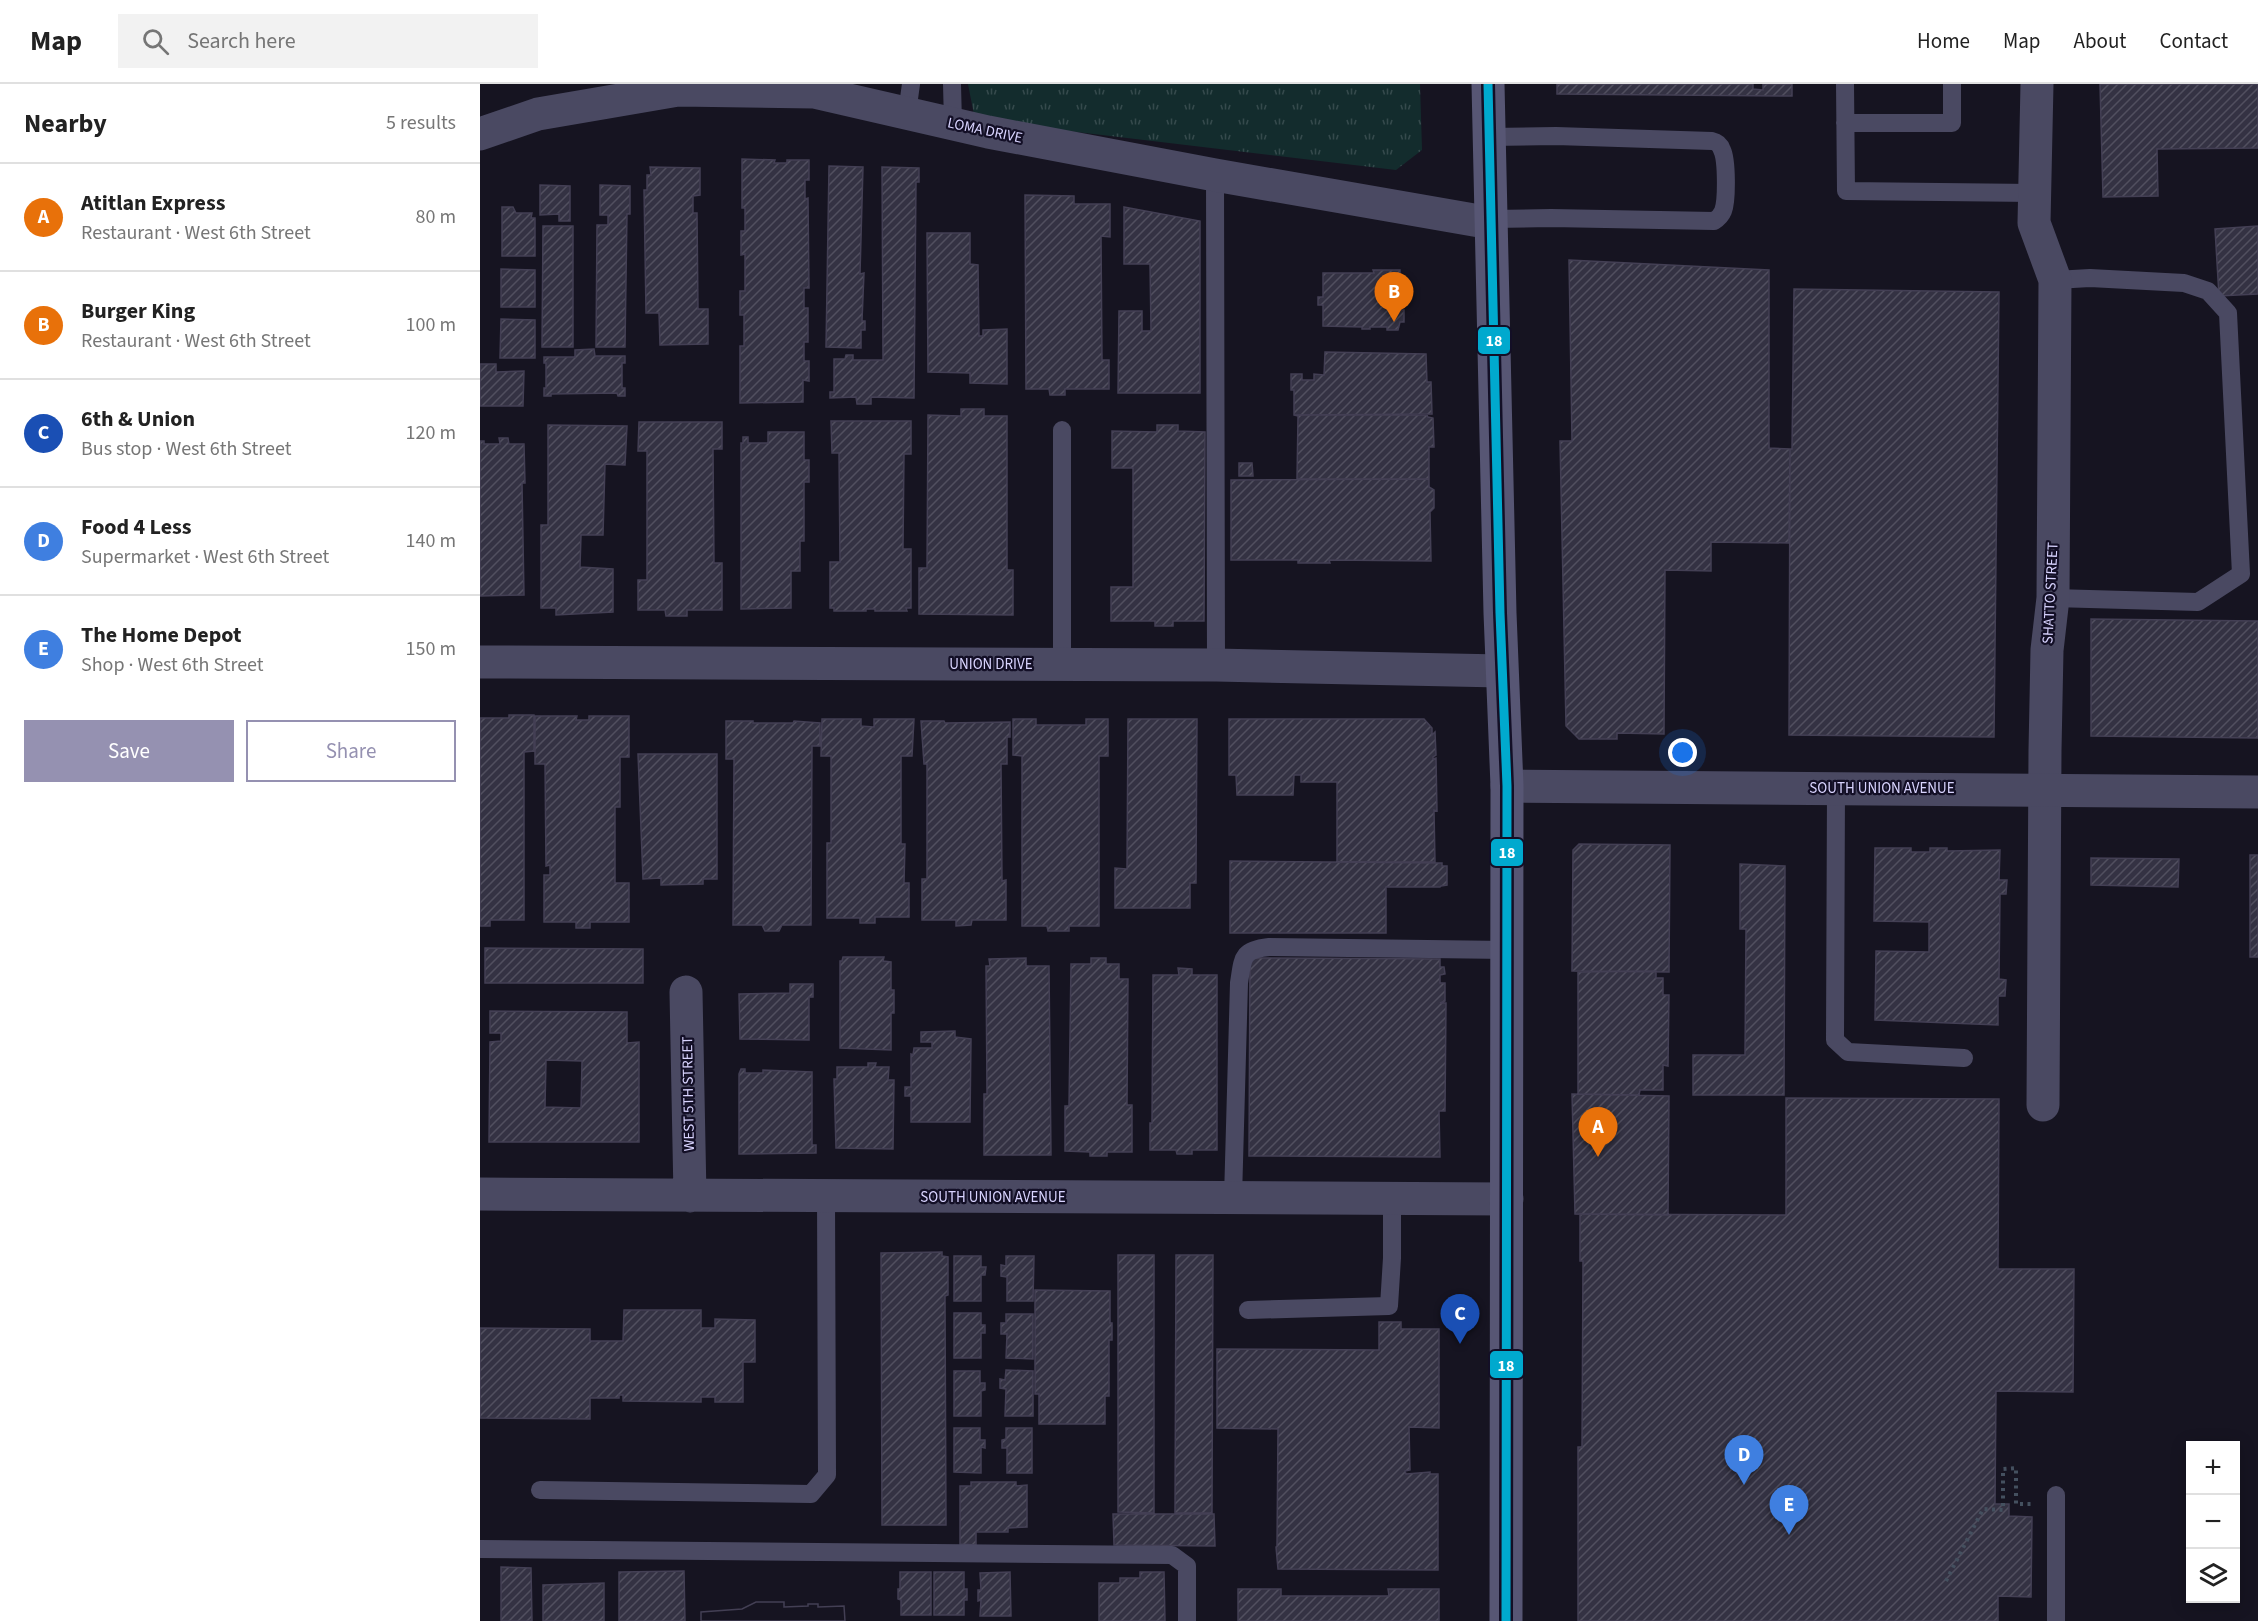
<!DOCTYPE html>
<meta charset="utf-8">
<style>
body{margin:0;font-family:"Source Sans 3",sans-serif;background:#f2f2f2;color:#222}
.controls{position:absolute;right:18px;bottom:18px;display:grid;overflow:hidden;border-radius:0px;box-shadow:0 3px 15px #0003}
.controls button{width:54px;height:54px;display:grid;place-items:center;padding:0;border:0;border-bottom:2px solid #e0e0e0;background:#fff;color:#222;font:30px sans-serif}
.you{position:absolute;left:1203px;top:669px;width:21px;height:21px;margin:-15px;border:4px solid #fff;border-radius:50%;background:#1a73e8;box-shadow:0 0 0 9px #1a73e833}
.badge{display:grid;place-items:center;width:39px;height:39px;border-radius:50%;background:#9591b1;color:#fff;font-size:20px;font-weight:700}
.pin{position:absolute;translate:-50% -50px;filter:drop-shadow(0 2px 3px #0008)}
.pin::after{content:'';position:absolute;top:32px;width:21px;height:18px;background:inherit;clip-path:polygon(0 0,100% 0,50% 100%)}
.list{margin:0;padding:0;list-style:none}
h2{display:flex;justify-content:space-between;align-items:center;height:78px;margin:0;padding:0 24px;font-size:26px}
h2 small{font-size:20px;font-weight:400;color:#767676}
.list li{display:grid;grid-template-columns:39px 1fr auto;gap:18px;align-items:center;box-sizing:border-box;height:108px;padding:0 24px;border-top:2px solid #e0e0e0}
.list b{display:block;font-size:22px;white-space:nowrap}
.list p{margin:0;font-size:20px;white-space:nowrap;color:#767676}
.list em{font-size:20px;font-style:normal;color:#767676}
.actions{display:flex;gap:12px;padding:18px 24px}
.actions a{flex:1;padding:14px 0;border:2px solid #9591b1;border-radius:0px;text-align:center;font-size:21px;color:#9591b1}
.actions .main{background:#9591b1;color:#fff}
.icon{flex:none;width:33px;height:33px;fill:none;stroke:currentColor;stroke-width:2;stroke-linecap:round;stroke-linejoin:round}
.map{position:relative;flex:none;width:1778px;height:1537px;overflow:hidden}
header{display:flex;align-items:center;gap:36px;box-sizing:border-box;height:84px;padding:0 30px;background:#fff;border-bottom:2px solid #e0e0e0}
header strong{font-size:28px}
nav{display:flex;gap:33px;margin-inline-start:auto;font-size:21px}
.search{width:420px;height:54px;background:#f2f2f2;display:flex;align-items:center;gap:15px;box-sizing:border-box;padding:0 21px;border-radius:0px;color:#767676;font-size:22px}
main{display:flex}
aside{flex:1;background:#fff}
.map>svg:first-child{display:block}
.grass{fill:url(#grass-tufts)}
.building{fill:url(#building-hatch);stroke:#433f54;stroke-width:1.5;fill-rule:evenodd}
.lines{fill:none;stroke-linecap:round;stroke-linejoin:round}
.path{stroke:#44505f;stroke-width:4;stroke-dasharray:3 4.5;stroke-linecap:butt}
.service{stroke:#4a4962;stroke-width:18}
.minor{stroke:#4a4962;stroke-width:33}
.tertiary{stroke:#4a4962;stroke-width:33}
.secondary{stroke:#575674;stroke-width:33}
.bus-1-casing{stroke:#130f26;stroke-width:14}
.bus-1{stroke:#00a9ce;stroke-width:9}
.labels{text-anchor:middle;stroke-width:4.5;stroke-linejoin:round;paint-order:stroke}
.street-label{font-size:15px;fill:#d9d4ff;stroke:#130f26}
.line-badge{stroke:#130f26;stroke-width:2}
.badge-label{font-size:16px;text-anchor:middle;font-weight:bold;fill:#fff}
</style>
<header>
<strong>Map</strong>
<div class="search"><svg class="icon" aria-label="search" viewBox="0 0 24 24"><circle cx="10" cy="10" r="6"/><path d="M15 15l6 6"/></svg>Search here</div>
<nav><a>Home</a><a>Map</a><a>About</a><a>Contact</a></nav>
</header>
<main>
<aside>
<h2>Nearby<small>5 results</small></h2>
<ul class="list">
<li><span class="badge" style="background:#e8710a">A</span><div><b>Atitlan Express</b><p>Restaurant · West 6th Street</p></div><em>80 m</em></li>
<li><span class="badge" style="background:#e8710a">B</span><div><b>Burger King</b><p>Restaurant · West 6th Street</p></div><em>100 m</em></li>
<li><span class="badge" style="background:#1a4fb4">C</span><div><b>6th &amp; Union</b><p>Bus stop · West 6th Street</p></div><em>120 m</em></li>
<li><span class="badge" style="background:#3f7fe0">D</span><div><b>Food 4 Less</b><p>Supermarket · West 6th Street</p></div><em>140 m</em></li>
<li><span class="badge" style="background:#3f7fe0">E</span><div><b>The Home Depot</b><p>Shop · West 6th Street</p></div><em>150 m</em></li>
</ul>
<div class="actions"><a class="main">Save</a><a>Share</a></div>
</aside>
<div class="map">
<svg width="1778" height="1537" viewBox="0 0 1778 1537">
<defs>
<pattern id="grass-tufts" width="24" height="20" patternUnits="userSpaceOnUse" patternTransform="scale(1.5)"><rect width="24" height="20" fill="#132c2d"/><path d="M3 7l-1-3M5 7V3M7 7l1-3M15 17l-1-3M17 17v-4M19 17l1-3" fill="none" stroke="#354a4c"/></pattern>
<pattern id="building-hatch" width="6" height="6" patternUnits="userSpaceOnUse" patternTransform="scale(1.5)"><rect width="6" height="6" fill="#343243"/><path d="M-1 1l2-2M0 6l6-6M5 7l2-2" fill="none" stroke="#514f5f"/></pattern>
</defs>
<rect width="100%" height="100%" fill="#161421"/>
<!-- grass -->
<path class="grass" d="M488,0H940L942,66L916,86L495,36Z"/>
<!-- building -->
<path class="building" d="M1077,0H1273V5L1283,6V0H1312V12L1077,10Z
M1620,0H1778V64L1677,65L1678,112L1623,113Z
M262,75L295,76L294,79H307V76H329V96H325V115L328,114L329,204H324V224H328V258H324V277H329V297L323,296V318L260,319V262H264V231H260V207H265V170L261,171V147H265V124H262Z
M349,82L383,83L380,190L384,189L382,237H385V246H381V264L346,263Z
M170,83L220,84V111L213,112V129H217L218,225H228V260L180,261L179,229H166L164,106H167V91H171Z
M402,83L439,84V98H436L434,314L391,313V320H377L376,313L350,314V308H354V275H365L366,271H373V276H403Z
M60,101L90,102V137H79V130L60,131Z
M120,101L150,102V130H147L145,263H116L117,141H128V131H120Z
M545,111L594,112V120H630V153L621,152L622,276H629V305H585V311H570L569,305H546Z
M22,123H33L36,129H52L51,134H55V172H22Z
M644,123L720,137V309H638L639,227H662V247H671L670,180H644Z
M63,142H93V263H62Z
M1778,142V210L1739,212L1735,145Z
M447,149H490V180L498,181L499,252H503V246L527,245V300L490,299V289L448,288Z
M1089,176L1289,186V364L1310,365L1309,459L1231,458V487L1185,486L1184,650L1137,649V655H1099L1086,642L1080,357H1092Z
M21,185L55,186V223H21Z
M893,186H920V193H924V208H921L920,226H924V238H920L918,246H907V243H890V245H882V243L843,242V221H838V213H843V189H894Z
M1314,205L1519,208L1514,653L1309,651L1310,365H1312Z
M21,235L55,236V274H20Z
M114,265L115,272H145V279H142V304H145V312H138L137,309L71,310V312H64V304H66V279H64V273H95V266Z
M845,268L946,270L947,298H951L952,330L814,331V306H811V290H822V296H834V290L844,291Z
M0,280H16V288L44,287L43,322H0Z
M481,325H504V332H527V486H533V531L439,530V484H447L448,331L481,332Z
M814,331H947L948,333L953,334L954,363H949V395H817L818,332Z
M351,337H431V370H424L423,465H431V524H426L427,527H395V525H386V527H354V524H350V478H360L359,369H352Z
M159,338H242V365H233L234,479H242V526H207V532H186L185,526H158V496H167V367H158Z
M68,341L147,342L145,381L125,380L123,451H101L100,483L133,485V528L76,531V524H61V441H68Z
M677,341H698V347L725,348L724,537H693V542H675V537H631V503H653V384H632V347L677,348Z
M288,348H324V376H329V398H324V457H320V487H311V524L261,525V359H263V353H268V359H288Z
M19,354H28L29,360H44L45,399H42L44,511L0,512V357H4V360H20Z
M759,379H772L773,392H759Z
M949,395V403L954,406V424L950,428L951,477L849,476L850,479H818V476H751V396Z
M1611,535L1778,537V654L1611,652Z
M29,631H54V667L44,668V836H10V842H0V634H29Z
M55,632H97L96,636H109V632H149V673H140V723H135V799H149V838H110V844H96V838H64V791H70V781L66,782L65,680H55Z
M342,635H381V642L394,643V635H434L432,672H421V760H425L424,799H429V833H395V839H380V834H347V759H351V672H341Z
M533,635H556V641H606V635H628V672H619V842H589V847H568L567,842H542V672L533,671Z
M648,635H717L716,799H710V824H635V784L647,785Z
M749,635H944L952,644V651L955,648L956,671L953,673V675L956,674L957,727L954,726L955,778H857V698H821V691H814L813,711H757L756,691H749Z
M246,637H273V639H313L314,637L340,639V662H332L331,841H302L299,847H285L282,841H253L254,675H246Z
M441,637H464L465,639L530,638V653H527V680H521L522,797L526,796V836H492L491,841L476,842V836H442V795H447V680H444Z
M158,670H237V795H223V800L181,801V794L163,795Z
M1099,760L1190,761L1189,888L1092,887L1093,766Z
M1395,764H1431V768H1450V764H1467V767L1520,766L1519,796H1527L1526,810H1520L1519,895L1526,896L1525,912H1518V941L1395,936L1396,867L1449,868V838L1394,837Z
M1770,771H1778V873H1770Z
M1611,774L1699,775L1698,803L1611,801Z
M750,777L962,779V782H967V801L961,802L960,803H906V849H750Z
M1260,780L1305,782L1304,1011H1213V971H1265L1266,845H1260Z
M5,864L163,865V899H5Z
M363,873H404L403,877L411,878V906H414V929H411V966L360,964V877H362Z
M546,874V882H569L571,1071H504V1010H507L506,882H510L509,875Z
M611,874H626V880H639V895H648L647,1021H652V1068H627V1072H610V1068L585,1067V1022H589L591,880H611Z
M770,874L960,875V883H964L965,890L960,891V899H965V917L960,919H966L965,1027H959L960,1073L769,1072Z
M698,884L712,885V891H737V1066H712V1070H697L696,1066H670V1039H672L673,891H699Z
M1176,887V894H1183V911H1189L1188,982L1183,981V1006H1160L1159,1011L1098,1010V888Z
M310,900H333V913H329V956L260,955L259,910L310,909Z
M10,927L147,928V959L159,958V1058H9L10,958L21,957V949H10ZM66,976L102,977L101,1024L65,1023Z
M475,947V953L491,955L490,1038H431V1012H425V1003H431V970L433,971L434,964H452V958H441V948Z
M388,979H396L395,983H409L408,996H414L413,1065L356,1064L354,995H357V983H388Z
M261,985H265V989H283V986L332,988V1061H336V1069L259,1070V990Z
M1092,1010L1189,1012L1188,1131L1095,1130Z
M1306,1014L1519,1015L1518,1185H1594L1593,1308L1516,1307L1515,1420H1529V1432L1552,1433L1551,1513L1518,1512V1537H1098V1363H1102L1103,1177H1100V1130L1306,1131Z
M462,1168V1172L468,1173V1211L465,1212L466,1441H402L401,1169Z
M638,1171H674V1429L638,1428Z
M696,1171H733L732,1429H695Z
M474,1172H501V1183H506L505,1191H501V1217H474Z
M526,1172H554L553,1217H527V1193L521,1192V1181L526,1182Z
M555,1206L630,1207V1239H632V1256H629V1312H625V1340H559V1310H555Z
M144,1226H221V1244H235V1235L275,1236V1278H263V1318H235V1313H221V1318L143,1317V1311H139V1314H110V1335L0,1334V1244L110,1245V1257H143Z
M474,1229H501V1241H505V1249H501V1274H474Z
M526,1230H553V1275L526,1274L527,1250H521V1239H526Z
M899,1238H921V1245H959V1344L929,1343L930,1386L925,1387L926,1390L950,1388V1390H958V1486L798,1485L796,1463L797,1462L798,1345L737,1344V1265L899,1266Z
M526,1286L553,1287V1332H525L526,1305L520,1304V1295L525,1296Z
M474,1287H500V1299H505V1306L501,1307V1332H474Z
M474,1344H500V1356H505V1364L501,1363V1389L474,1388Z
M526,1344H552V1389H527V1364H522V1356L526,1355Z
M491,1398H536V1402L547,1401V1443L528,1444V1448H496V1461L480,1460V1402H491Z
M633,1430H734L735,1462L634,1461Z
M21,1483L51,1484L52,1537H21Z
M204,1487L205,1537H139V1488Z
M420,1488H451V1531H421V1516L418,1515V1505H420Z
M454,1488H484V1505H487V1516H484V1531H454Z
M530,1488L531,1532H500L501,1516L498,1517V1506H501L500,1489Z
M660,1488H684L685,1537H619V1499H640V1494H660Z
M124,1499V1537H63V1501Z
M758,1505H801V1512H909L908,1505H959V1537H758Z
M276,1518H304V1523L328,1522V1520H338V1523L364,1522L365,1537H221V1528L262,1525Z
M276,1518H304V1523L328,1522V1520H338V1523L364,1522L365,1537H221V1528L262,1525Z"/>
<g class="lines">
<!-- path -->
<path class="path" d="M1466,1497L1503,1425L1523,1426V1385L1536,1384V1420H1551"/>
<!-- service -->
<path class="service" d="M472,0L473,39
M1365,0L1366,107L1555,109
M427,29L431,0
M1365,39H1472V0
M1009,53L1076,52L1232,57C1237,58 1240,60 1242,66C1247,76 1247,117 1243,127C1241,132 1239,134 1234,137L1071,134L1011,135
M735,91L736,581
M1573,514L1718,518L1761,490L1748,229L1728,207L1704,199L1610,194L1575,196
M582,581V346
M1356,704L1355,956L1368,968L1484,974
M753,1114L759,899C763,874 761,866 789,863L1027,866
M768,1226L909,1222L912,1174V1114
M60,1406L331,1410L347,1391L346,1112
M0,1465L692,1471L707,1482V1537
M1576,1537V1411"/>
<!-- minor -->
<path class="minor" d="M1557,0L1554,139L1575,196L1573,514L1567,566L1565,666L1563,1021
M0,50L58,30L198,6L334,8L508,48L735,91L1011,139
M0,578L736,581L1021,587
M206,908L210,1112
M0,1110L1027,1115"/>
<!-- tertiary -->
<path class="tertiary" d="M1027,702L1778,708"/>
<!-- secondary -->
<path class="secondary" d="M1008,0L1020,529L1027,702L1026,1537"/>
<!-- bus-1 casing -->
<g class="bus-1-casing">
<path id="bus-1" d="M1008,0L1020,529L1027,702L1026,1537"/>
</g>
<!-- bus-1 -->
<use href="#bus-1" class="bus-1"/>
</g>
<g class="labels">
<!-- street labels -->
<g class="street-label">
<text transform="translate(505 46) rotate(12)" y="5">LOMA DRIVE</text>
<text transform="translate(1570 509) rotate(-87)" y="5">SHATTO STREET</text>
<text x="511" y="585">UNION DRIVE</text>
<text x="1402" y="709">SOUTH UNION AVENUE</text>
<text transform="translate(208 1010) rotate(-91)" y="5">WEST 5TH STREET</text>
<text x="513" y="1118">SOUTH UNION AVENUE</text>
</g>
</g>
<g class="line-badge">
<rect x="997" y="242" width="34" height="29" rx="6" fill="#00a9ce"/>
<rect x="1010" y="754" width="34" height="29" rx="6" fill="#00a9ce"/>
<rect x="1009" y="1266" width="35" height="29" rx="6" fill="#00a9ce"/>
</g>
<g class="badge-label">
<text x="1014" y="262">18</text>
<text x="1027" y="774">18</text>
<text x="1026" y="1287">18</text>
</g>
</svg>
<div class="controls">
<button>+</button>
<button>−</button>
<button><svg class="icon" aria-label="layers" viewBox="0 0 24 24"><path d="M12 4l9 5-9 5-9-5zM3 14l9 5 9-5"/></svg></button>
</div>
<div class="you"></div>
<div class="pin badge" style="left:1118px;top:1073px;background:#e8710a">A</div>
<div class="pin badge" style="left:914px;top:238px;background:#e8710a">B</div>
<div class="pin badge" style="left:980px;top:1260px;background:#1a4fb4">C</div>
<div class="pin badge" style="left:1264px;top:1401px;background:#3f7fe0">D</div>
<div class="pin badge" style="left:1309px;top:1451px;background:#3f7fe0">E</div>
</div>
</main>
